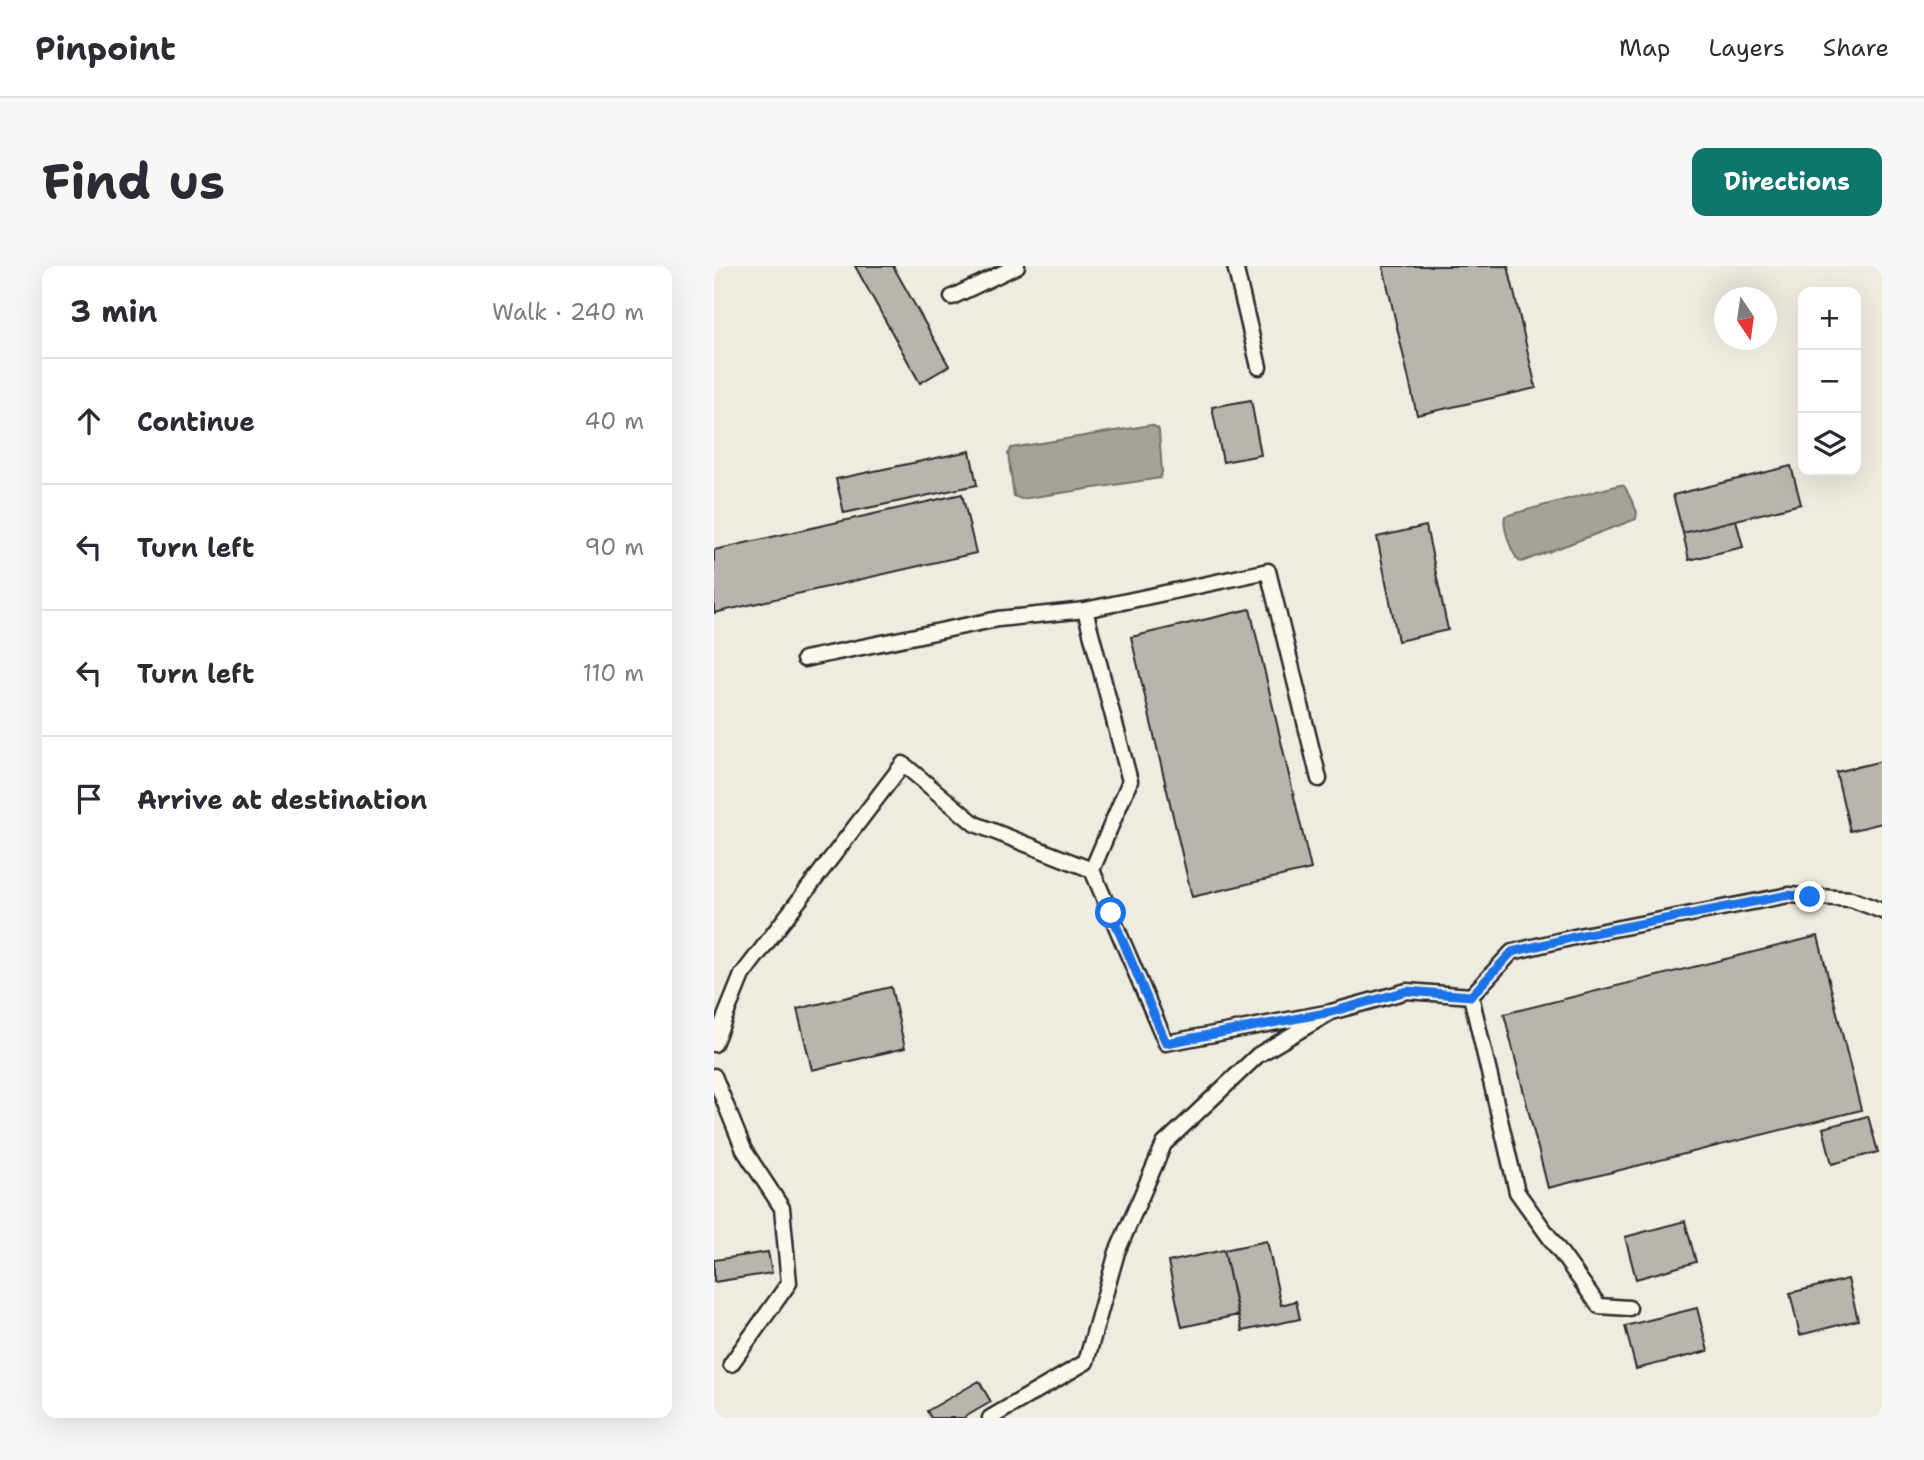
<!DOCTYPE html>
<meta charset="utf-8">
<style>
body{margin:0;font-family:"Shantell Sans",sans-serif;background:#f7f7f7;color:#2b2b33}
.controls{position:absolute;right:21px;top:21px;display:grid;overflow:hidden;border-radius:14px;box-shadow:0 7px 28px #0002}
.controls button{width:63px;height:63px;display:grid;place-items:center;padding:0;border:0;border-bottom:2px solid #e1e1e2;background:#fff;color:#2b2b33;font:35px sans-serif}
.compass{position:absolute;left:1000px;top:21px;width:63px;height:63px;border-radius:50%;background:#fff;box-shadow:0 7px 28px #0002;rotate:167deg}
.stop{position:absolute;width:21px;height:21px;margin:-16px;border:5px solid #1a73e8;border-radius:50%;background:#fff}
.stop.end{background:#1a73e8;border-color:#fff;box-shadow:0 2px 7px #0008}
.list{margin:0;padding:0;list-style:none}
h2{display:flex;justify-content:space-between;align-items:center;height:91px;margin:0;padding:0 28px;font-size:30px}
h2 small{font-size:23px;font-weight:400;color:#7c7c81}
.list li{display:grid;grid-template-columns:46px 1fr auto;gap:21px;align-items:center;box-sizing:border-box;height:126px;padding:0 28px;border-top:2px solid #e1e1e2}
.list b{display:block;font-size:26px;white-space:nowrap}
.list em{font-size:23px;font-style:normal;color:#7c7c81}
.icon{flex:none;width:38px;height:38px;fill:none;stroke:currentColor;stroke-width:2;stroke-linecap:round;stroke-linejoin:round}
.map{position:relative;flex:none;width:1168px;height:1152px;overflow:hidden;border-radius:14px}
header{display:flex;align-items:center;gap:42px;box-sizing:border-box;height:98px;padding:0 35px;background:#fff;border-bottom:2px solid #e1e1e2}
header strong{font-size:33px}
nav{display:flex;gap:38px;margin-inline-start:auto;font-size:24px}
.intro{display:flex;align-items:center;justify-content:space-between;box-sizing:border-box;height:168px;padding:0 42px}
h1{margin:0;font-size:49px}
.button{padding:18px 32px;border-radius:14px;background:#0f766e;color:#fff;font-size:24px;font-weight:700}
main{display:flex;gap:42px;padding:0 42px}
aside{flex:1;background:#fff;border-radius:14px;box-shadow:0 7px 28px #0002}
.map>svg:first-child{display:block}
.water{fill:#a4a29a;stroke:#74726e;stroke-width:2}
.building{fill:#b8b5ae;stroke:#2b2b2b;stroke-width:2}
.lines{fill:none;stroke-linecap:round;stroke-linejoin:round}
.lane-casing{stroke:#2b2b2b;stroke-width:19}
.lane{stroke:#fbf7ec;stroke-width:14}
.route{stroke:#1a73e8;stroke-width:9}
</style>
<header>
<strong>Pinpoint</strong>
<nav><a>Map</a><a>Layers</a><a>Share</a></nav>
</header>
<div class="intro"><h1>Find us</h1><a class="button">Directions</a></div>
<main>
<aside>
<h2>3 min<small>Walk · 240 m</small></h2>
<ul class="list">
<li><svg class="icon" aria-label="ahead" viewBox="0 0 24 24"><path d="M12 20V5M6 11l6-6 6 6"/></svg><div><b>Continue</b></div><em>40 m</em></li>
<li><svg class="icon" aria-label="left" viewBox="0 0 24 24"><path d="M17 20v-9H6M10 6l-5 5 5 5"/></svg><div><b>Turn left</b></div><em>90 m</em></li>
<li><svg class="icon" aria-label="left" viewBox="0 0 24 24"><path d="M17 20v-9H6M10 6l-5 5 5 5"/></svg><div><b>Turn left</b></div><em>110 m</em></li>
<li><svg class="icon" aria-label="arrive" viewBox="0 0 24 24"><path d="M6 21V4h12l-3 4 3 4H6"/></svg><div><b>Arrive at destination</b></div></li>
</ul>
</aside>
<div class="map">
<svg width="1168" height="1152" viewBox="0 0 1168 1152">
<rect width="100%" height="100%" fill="#eeebe0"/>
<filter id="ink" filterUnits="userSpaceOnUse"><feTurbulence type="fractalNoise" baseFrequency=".0143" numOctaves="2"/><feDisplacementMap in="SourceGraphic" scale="14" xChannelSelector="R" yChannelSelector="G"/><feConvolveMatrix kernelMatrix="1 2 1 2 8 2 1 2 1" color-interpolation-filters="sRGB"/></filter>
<g filter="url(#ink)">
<!-- water -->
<path class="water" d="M437,159L444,162L445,165L448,206L446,212L307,233L300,230L294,188L297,182Z
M905,219L910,220L912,223L923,246L922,253L810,295L806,296C798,289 788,260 791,250Z"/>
<!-- building -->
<path class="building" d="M141,0H179L235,100L206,117Z
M669,0H794L822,122L703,149Z
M537,134L547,189L509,196L498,141Z
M256,185L263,219L130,247L122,213Z
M1077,200L1087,238L969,267L959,229Z
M248,228L262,287L0,347V284Z
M1022,254L1029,281L975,294L969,267Z
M712,260L734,364L684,375L663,271Z
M536,343L597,603L478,631L417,371Z
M1168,495V557L1136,565L1122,506Z
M1104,670L1147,844L834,922L790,748Z
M177,721L191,782L98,804L83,743Z
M1154,850L1164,886L1118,898L1109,862Z
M971,955L982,996L922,1013L911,971Z
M553,975L567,1039L582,1035L586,1053L528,1065L510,984Z
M510,984L524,1049L468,1061L454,996Z
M54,986L58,1007L0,1016V994Z
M1134,1013L1144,1054L1086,1069L1076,1027Z
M983,1042L994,1085L922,1103L911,1060Z
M265,1115L277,1136L249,1152H217L213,1145Z"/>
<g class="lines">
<!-- lane casing -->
<g class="lane-casing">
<path id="lane" d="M521,0L545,101
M238,31L303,0
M90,393L284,353L371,344
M378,604L416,515L371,344L554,305L605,513
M0,778L28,709L189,498L261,558L378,604L452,777L617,746
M0,810L30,884L68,942L75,1017L17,1098
M915,1042L885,1040L803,926L757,730L798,686L869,669L1075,629L1137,633L1168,645
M276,1152L372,1096L403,986L450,878L544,789L617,746L693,725L757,730"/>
</g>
<!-- lane -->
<use href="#lane" class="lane"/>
</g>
</g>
<g class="lines" filter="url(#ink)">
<!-- route -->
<path class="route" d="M397,647L452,777L617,746L693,725L757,730L798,686L869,669L1075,629L1096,631"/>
</g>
</svg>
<div class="controls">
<button>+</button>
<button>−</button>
<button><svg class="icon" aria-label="layers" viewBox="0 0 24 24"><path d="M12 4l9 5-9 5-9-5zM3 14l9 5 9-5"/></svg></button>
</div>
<svg class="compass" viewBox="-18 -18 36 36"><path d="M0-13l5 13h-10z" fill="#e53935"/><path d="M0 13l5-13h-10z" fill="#7c7c81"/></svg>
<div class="stop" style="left:397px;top:647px"></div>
<div class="stop end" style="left:1096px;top:631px"></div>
</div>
</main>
